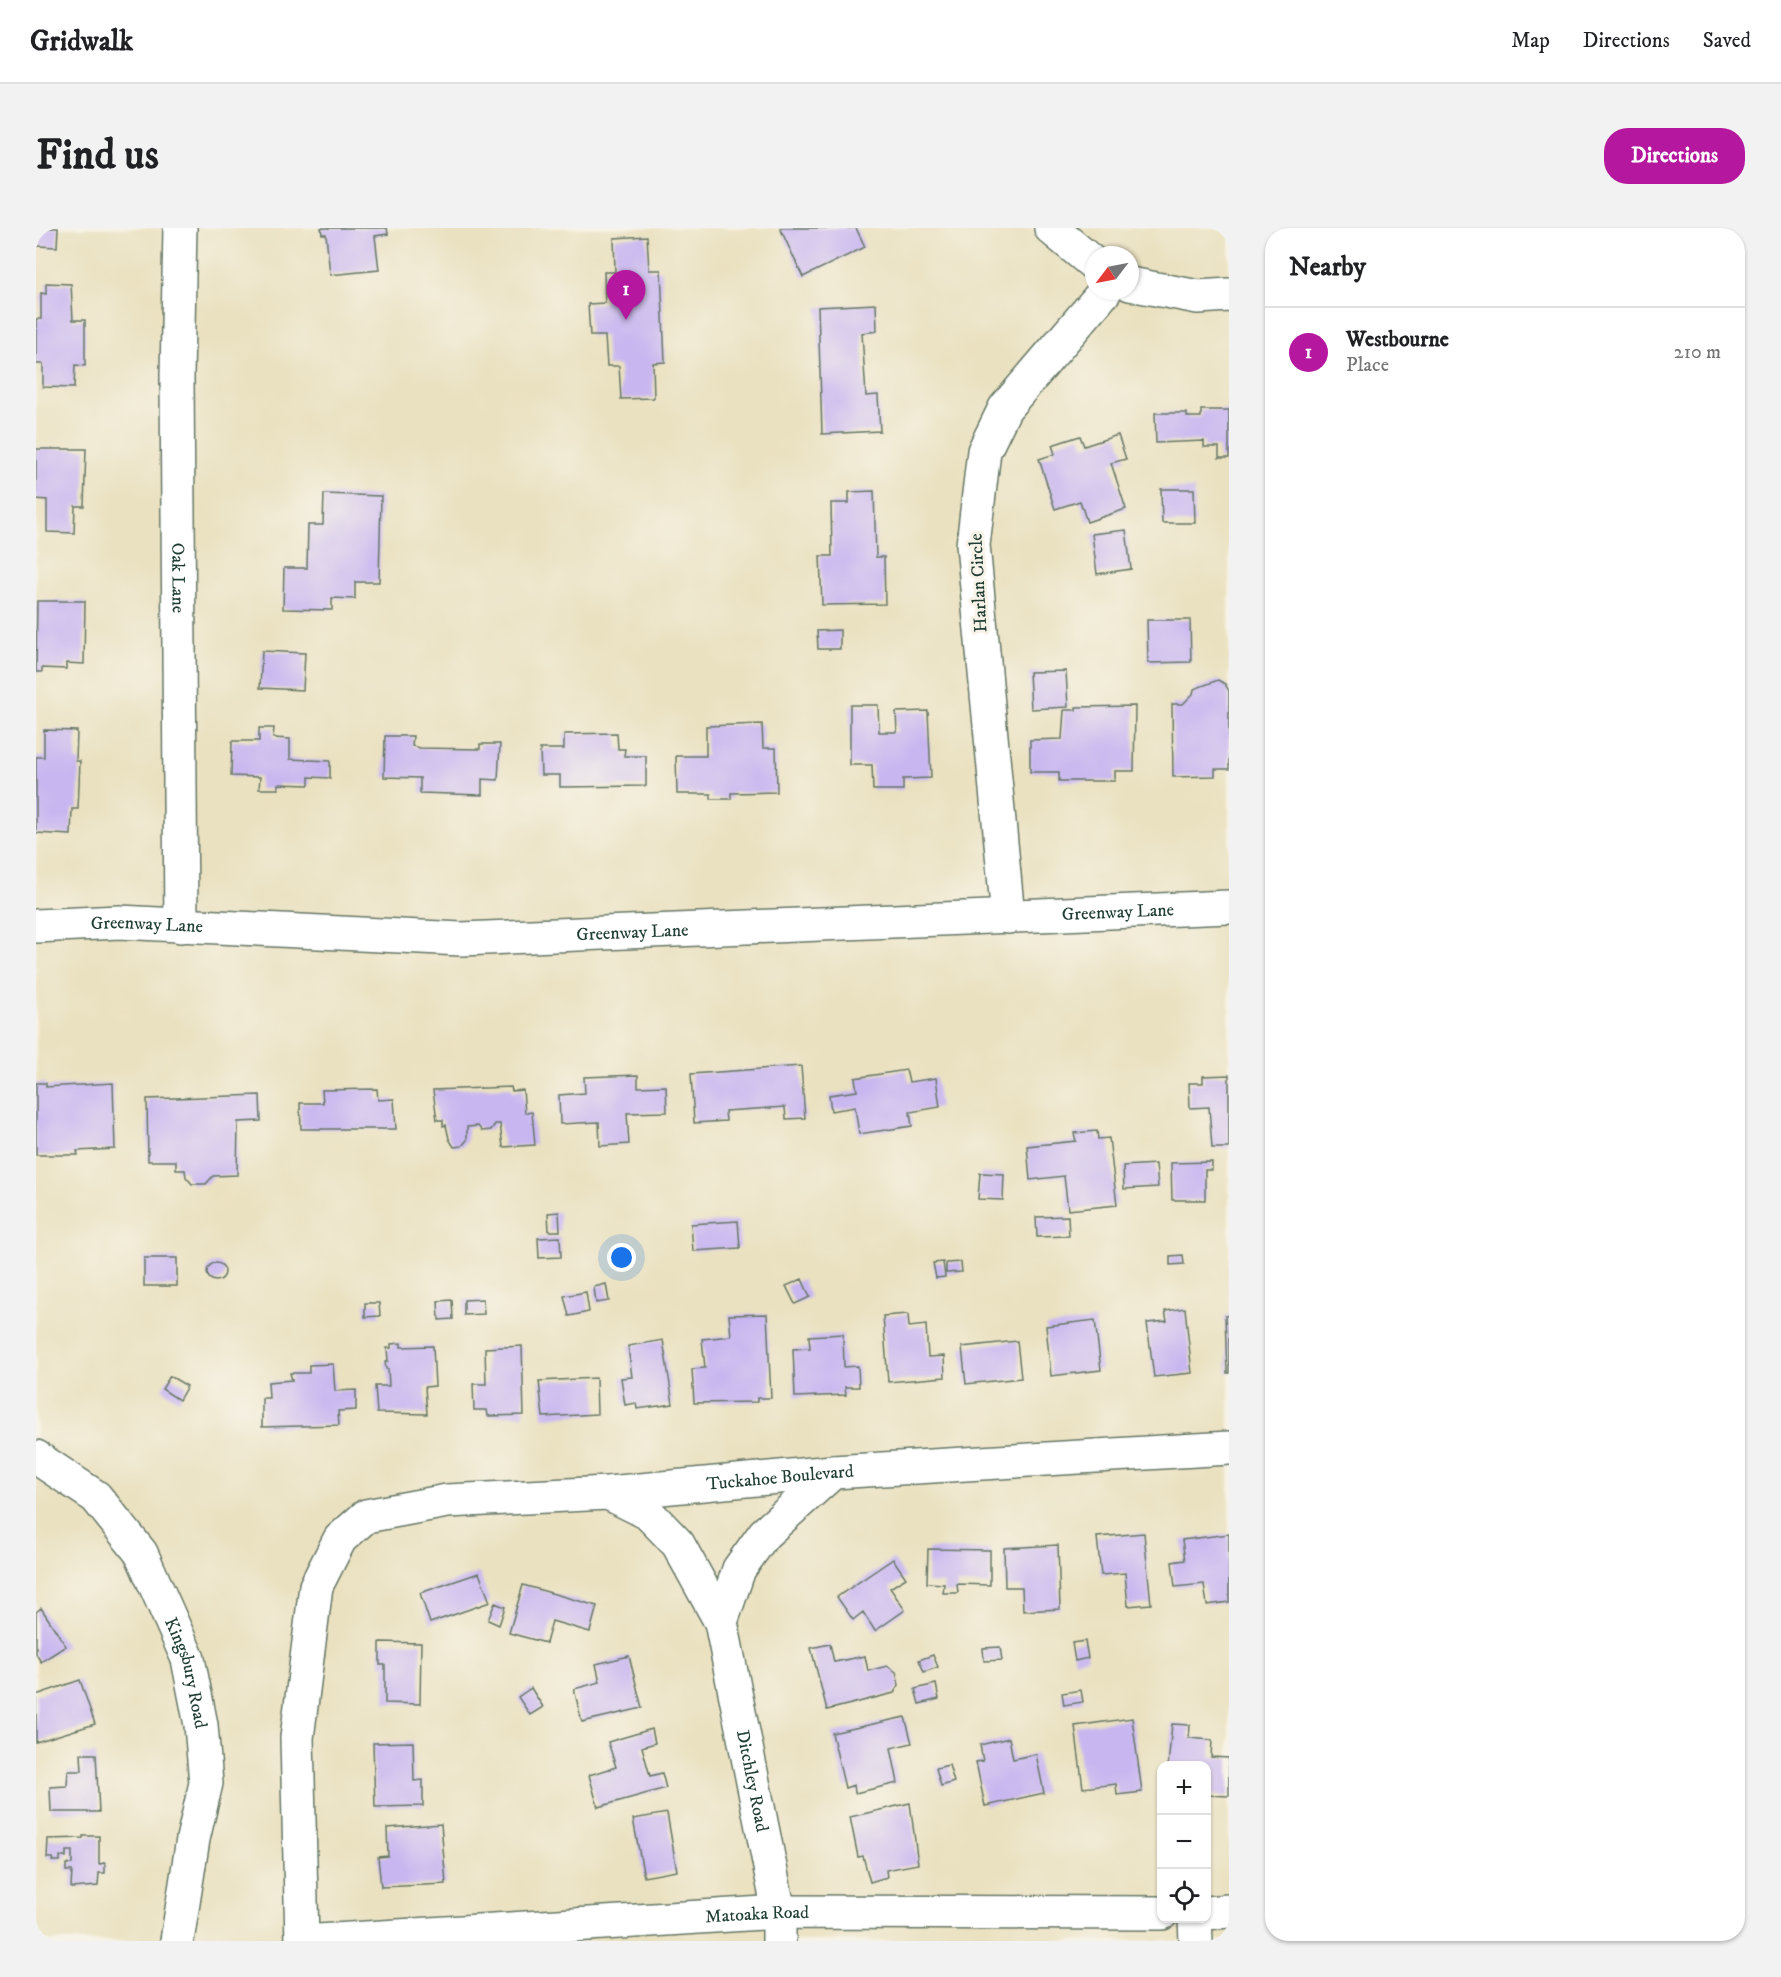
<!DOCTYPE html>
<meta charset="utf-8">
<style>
body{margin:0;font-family:"IM FELL DW Pica",serif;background:#f2f2f2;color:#202124}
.controls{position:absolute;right:18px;bottom:18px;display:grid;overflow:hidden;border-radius:12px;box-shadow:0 2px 4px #0004}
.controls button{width:54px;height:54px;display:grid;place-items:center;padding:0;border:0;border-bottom:2px solid #e0e0e0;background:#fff;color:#202124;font:30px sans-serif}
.compass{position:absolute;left:1049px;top:18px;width:54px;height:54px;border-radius:50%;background:#fff;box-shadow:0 2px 4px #0004;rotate:238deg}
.you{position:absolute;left:586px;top:1030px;width:21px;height:21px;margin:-15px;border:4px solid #fff;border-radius:50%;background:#1a73e8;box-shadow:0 0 0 9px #1a73e833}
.badge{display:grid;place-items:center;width:39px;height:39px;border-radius:50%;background:#b5179e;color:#fff;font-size:20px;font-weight:700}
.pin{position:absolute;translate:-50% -50px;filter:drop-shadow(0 2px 3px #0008)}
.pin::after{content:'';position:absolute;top:32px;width:21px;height:18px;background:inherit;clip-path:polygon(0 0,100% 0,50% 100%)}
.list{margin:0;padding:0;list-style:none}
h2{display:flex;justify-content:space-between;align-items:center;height:78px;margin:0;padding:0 24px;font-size:26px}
h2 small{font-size:20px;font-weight:400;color:#757577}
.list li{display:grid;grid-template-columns:39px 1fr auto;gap:18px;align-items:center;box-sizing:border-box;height:90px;padding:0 24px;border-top:2px solid #e0e0e0}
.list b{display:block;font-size:22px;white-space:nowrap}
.list p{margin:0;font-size:20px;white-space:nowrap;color:#757577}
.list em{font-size:20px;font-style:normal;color:#757577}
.icon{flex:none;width:33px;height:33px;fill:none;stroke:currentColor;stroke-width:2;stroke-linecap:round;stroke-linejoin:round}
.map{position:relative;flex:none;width:1193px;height:1713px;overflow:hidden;border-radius:24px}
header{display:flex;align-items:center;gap:36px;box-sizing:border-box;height:84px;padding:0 30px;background:#fff;border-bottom:2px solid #e0e0e0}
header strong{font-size:28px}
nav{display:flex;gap:33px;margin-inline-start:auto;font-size:21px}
.intro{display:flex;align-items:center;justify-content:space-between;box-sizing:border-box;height:144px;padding:0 36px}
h1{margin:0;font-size:42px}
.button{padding:15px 27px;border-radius:24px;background:#b5179e;color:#fff;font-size:21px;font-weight:700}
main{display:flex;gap:36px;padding:0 36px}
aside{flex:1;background:#fff;border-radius:24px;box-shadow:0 2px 4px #0004}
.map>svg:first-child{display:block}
.building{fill:#c8b6f0}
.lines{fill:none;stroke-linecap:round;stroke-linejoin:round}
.minor-casing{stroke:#667665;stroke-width:36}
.minor{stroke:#fff;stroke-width:33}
.labels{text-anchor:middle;stroke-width:6;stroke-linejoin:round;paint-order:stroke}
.street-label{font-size:18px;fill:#1f3d34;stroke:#f7f3e8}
</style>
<header>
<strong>Gridwalk</strong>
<nav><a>Map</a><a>Directions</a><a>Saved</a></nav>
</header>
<div class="intro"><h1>Find us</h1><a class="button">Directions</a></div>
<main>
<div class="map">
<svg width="1193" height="1713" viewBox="0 0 1193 1713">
<rect width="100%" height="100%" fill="#f7f3e8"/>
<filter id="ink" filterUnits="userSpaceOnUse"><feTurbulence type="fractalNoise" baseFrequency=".0167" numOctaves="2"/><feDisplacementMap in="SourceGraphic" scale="12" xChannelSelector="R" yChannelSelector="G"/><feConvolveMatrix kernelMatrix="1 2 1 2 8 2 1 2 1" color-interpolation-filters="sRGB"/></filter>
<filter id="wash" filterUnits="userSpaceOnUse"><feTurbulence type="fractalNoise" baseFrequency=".008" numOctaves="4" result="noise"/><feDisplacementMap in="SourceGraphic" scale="24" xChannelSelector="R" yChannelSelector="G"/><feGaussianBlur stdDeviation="1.35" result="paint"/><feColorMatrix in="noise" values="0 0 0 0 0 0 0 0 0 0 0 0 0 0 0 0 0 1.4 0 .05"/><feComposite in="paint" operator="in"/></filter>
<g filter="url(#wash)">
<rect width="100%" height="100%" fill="#eae1c0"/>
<g id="blocks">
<!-- building -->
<path class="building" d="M1,0H22L21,19L1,18Z
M285,0H351L352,6L339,8L343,42L294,47L290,6H286Z
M744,0H820L829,19L767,49Z
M611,8L613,42H625L629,134L617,135L618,170L585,171L583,138H571L569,108H554L552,76L569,75L568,44H579L578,10Z
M10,55L35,56L37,92H49V138L39,137L38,160L7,159V136H0V91H5V65L10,66Z
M840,76L841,103L826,105L830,168L842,167L844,203L786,206L782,79Z
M1165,182H1193V230H1183V219H1168V213L1120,215L1119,185H1151V189H1165Z
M1082,207L1090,231L1075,235L1090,281L1051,294L1044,273L1019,281L1003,231L1019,226L1016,217L1044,208L1048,218Z
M0,221H50L48,278H39L38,305L11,304V272L0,271Z
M1125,261H1158L1159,295H1126Z
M838,263L840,329H848L849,376L786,377L784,328H796L795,275H813V264Z
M288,266L345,268L343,354H319V371L296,370V382L247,381L248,340H271L272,297H287Z
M1090,302L1095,341L1061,346L1056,306Z
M1,373H49L48,436L30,435V441L6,440V444H0Z
M1111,392H1154L1155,434L1112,435Z
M804,402V421H782L781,403Z
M226,423L269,425L267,462L224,460Z
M1030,443L1032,479L995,481L993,444Z
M1182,452L1189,456L1193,463V541H1179V548L1137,549L1136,476H1147L1157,466L1158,461Z
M814,477H842L843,504H861L860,484L892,483L895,550L867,551V562H837L836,537H814Z
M1099,478L1098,543H1079V553H1023V544H994V512L1026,511L1028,482H1040V479Z
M726,496L727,520H740L741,564L695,565V571H675V566H641L640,528H670V498Z
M223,500H238L237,510L254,511V531L294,533V550L273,549V557L242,556V561H223L224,549L195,548L196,513H223Z
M8,502L41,503L40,533H44L42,581H36L35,607L0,605V529H8Z
M581,505L582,521H589L588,528H610V558L524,559V547H505L504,521H528V506Z
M349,508H377L376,518L384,520L444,521V516H464L462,552L446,551V567L384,565V550L348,549Z
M765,838L769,890L750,891L749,879L689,883L690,893L658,895L655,846Z
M870,842L873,854L900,850L904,879L874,884L876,898L823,906L819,879L795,883L793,867L821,863L819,850Z
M602,847V859L630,858L631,884L591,885L593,916L564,918L563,894L524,896L523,867L549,865L548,849Z
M1193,847V920H1176L1173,879L1154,880L1153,855H1167V848Z
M0,855H10V859L77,855L79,921L41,923L42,927H0Z
M475,859L476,863L487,862L489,885L496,884L499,917L467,919L464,896H459L455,902L446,903L442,898L431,899V912L426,918L418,919L413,911L410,897L407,898V892H401L397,862Z
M341,861L342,872L358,871L360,901H265L264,875H287L286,862Z
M224,867L225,893L202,894L201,947L177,948L170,956H156L150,949L149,942H140V933H112L111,871Z
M1061,903L1062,911L1073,910L1081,977L1032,982L1028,948L994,952L991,918L1040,913L1038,905Z
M1176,934V942H1169V972H1136L1135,935Z
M1120,936L1122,959L1088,961L1087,938Z
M944,945L968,946L967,972L942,971Z
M523,984L524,1003H513L512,985Z
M1032,988L1033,1008L1001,1009L1000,989Z
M702,993L704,1020L657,1023L655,996Z
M524,1009L525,1029L503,1030L502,1010Z
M1147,1027L1148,1036L1134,1037V1028Z
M108,1030H141V1058H108Z
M907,1034L909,1049L900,1050L897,1035Z
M925,1034L926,1044L910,1045V1035Z
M171 1044a9 9 0 1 1 18 0a9 9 0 1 1-18 0Z
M766,1051L774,1069L759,1076L750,1058Z
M570,1056L573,1073L560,1075L558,1059Z
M550,1064L553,1084L533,1088L528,1068Z
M447,1071L448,1086L428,1087V1072Z
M416,1072L417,1091L403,1092L402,1073Z
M329,1075H343L344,1088L329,1089Z
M1149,1080L1156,1145L1118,1149L1111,1095L1131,1093L1129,1083Z
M731,1086L735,1170H721V1174L658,1175L656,1141L669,1140L666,1111L695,1108L693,1087Z
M872,1086L873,1099L890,1097L892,1129L908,1128L909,1149L852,1154L847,1088Z
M1193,1087V1145H1191L1189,1088Z
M1059,1092L1065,1142L1015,1148L1010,1098Z
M807,1106L808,1139L822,1138L823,1159H809L810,1167L759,1169L757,1121L774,1120L773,1108Z
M627,1112L637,1176L601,1181L600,1175L589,1177L585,1150L596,1149L592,1118Z
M981,1113L985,1150L930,1156L926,1119Z
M365,1115V1119L397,1118L399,1158L389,1159L391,1186L341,1185L339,1158H353L352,1141H350L349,1133H352L351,1120H355V1116Z
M486,1118L488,1187L452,1188L451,1182H438L437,1156H450L449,1120Z
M297,1136L299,1163L320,1162V1182L302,1183L303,1197L226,1199V1170H233L232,1154L256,1152L254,1145H273V1137Z
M134,1148L151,1158L143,1172L126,1161Z
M560,1150L561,1186L507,1189L503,1153Z
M1108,1305L1115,1376L1092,1378L1089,1345L1065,1347L1061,1309Z
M1193,1306V1374L1171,1377L1168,1356L1139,1359L1136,1334L1149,1332L1146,1312Z
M1022,1317L1024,1381L987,1383L986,1359H969L968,1320Z
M892,1321L954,1322V1357L921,1356L922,1365H907L908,1356L891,1355Z
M857,1331L870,1350L854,1360L869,1382L839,1403L827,1384L817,1392L801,1369Z
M443,1345L454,1374L394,1395L384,1365Z
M487,1357L561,1378L554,1404L516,1393L510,1415L473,1405Z
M459,1375L469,1379L463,1397L452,1392Z
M5,1380L30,1418L5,1434L0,1426V1384Z
M1049,1413L1052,1430L1039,1433L1036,1415Z
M344,1414L385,1415L384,1476L349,1475V1437H344Z
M794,1416L798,1434L829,1428L832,1443L851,1438L860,1444L863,1457L858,1465L791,1482L775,1420Z
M964,1419L966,1432L948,1433L947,1420Z
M897,1427L902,1439L888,1444L883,1432Z
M593,1428L606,1480L546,1494L538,1461L564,1454L560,1436Z
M44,1452L59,1496L0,1514V1467Z
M900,1456L903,1471L883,1476L879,1461Z
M495,1460L507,1479L494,1487L482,1469Z
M1045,1462L1047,1474L1028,1477L1026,1465Z
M869,1489L876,1515L855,1520L862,1555L819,1565L818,1557L809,1560L796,1505Z
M1096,1490L1106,1564L1081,1567L1080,1556L1047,1560L1039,1498Z
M1136,1496L1154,1497L1153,1510L1176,1512L1175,1529L1193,1530V1568L1170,1567V1538H1132Z
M616,1501L619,1515L606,1519L614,1548L626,1545L630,1560L562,1579L553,1547L580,1539L572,1514Z
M973,1510L977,1531L1000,1526L1008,1565L949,1578L940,1534L947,1533L944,1517Z
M377,1514L378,1553L387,1552V1578L339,1579L337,1515Z
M45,1526H60L63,1584H15L14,1559L31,1558L32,1543H46Z
M913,1537L918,1554L905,1558L900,1540Z
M874,1575L882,1636L850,1642L851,1649L834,1654L827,1628L822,1629L814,1589Z
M631,1585L641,1643L608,1649L597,1591Z
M405,1596L410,1656L345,1659L342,1629L352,1628L351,1600Z
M47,1608H63V1636L69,1635V1645H63L62,1658L35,1660L36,1643H30V1636H36V1623H30V1629H24V1633H16L17,1630H11L12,1611L47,1610Z"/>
</g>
</g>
<g filter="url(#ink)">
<use href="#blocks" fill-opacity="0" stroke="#667665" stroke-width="1.5"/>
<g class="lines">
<!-- minor casing -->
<g class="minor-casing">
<g id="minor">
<path id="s1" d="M144,0L141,148L145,698"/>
<path d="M1015,0L1058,36"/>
<path d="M1094,56L1162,69L1193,67"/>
<path d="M972,689L937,317L948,223L969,180L1069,63"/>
<path id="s2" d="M0,698L83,694L425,711L1193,679"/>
<path id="s3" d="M0,1229L60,1269L105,1325L152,1431L165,1497L170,1555L157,1611L141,1713"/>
<path id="s4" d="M572,1265L612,1285L642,1316L685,1394L743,1684V1713"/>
<path d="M685,1394L703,1341L728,1306L797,1244"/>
<path d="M1170,1685L1193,1683"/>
<path d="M1159,1690L1160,1713"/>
<path id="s5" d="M266,1713L261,1510L280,1358L304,1311L330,1288L411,1273L572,1265L797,1244L1193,1220"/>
<path id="s6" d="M282,1713L743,1684L1126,1685"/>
</g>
</g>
<!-- minor -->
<use href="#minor" class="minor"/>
</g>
</g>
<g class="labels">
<!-- street labels -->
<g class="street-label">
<text dy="6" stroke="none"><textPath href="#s1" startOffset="350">Oak Lane</textPath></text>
<text transform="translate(942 355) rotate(-93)" y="6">Harlan Circle</text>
<text dy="6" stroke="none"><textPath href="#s2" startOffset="1083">Greenway Lane</textPath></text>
<text dy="6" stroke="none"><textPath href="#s2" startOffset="111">Greenway Lane</textPath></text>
<text dy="6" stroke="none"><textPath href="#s2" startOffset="597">Greenway Lane</textPath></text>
<text dy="6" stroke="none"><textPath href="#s5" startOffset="860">Tuckahoe Boulevard</textPath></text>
<text dy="6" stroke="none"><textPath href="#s3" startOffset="273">Kingsbury Road</textPath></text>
<text dy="6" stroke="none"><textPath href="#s4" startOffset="339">Ditchley Road</textPath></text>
<text dy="6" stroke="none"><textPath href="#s6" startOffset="440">Matoaka Road</textPath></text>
</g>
</g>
</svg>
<div class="controls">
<button>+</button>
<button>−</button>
<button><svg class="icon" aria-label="locate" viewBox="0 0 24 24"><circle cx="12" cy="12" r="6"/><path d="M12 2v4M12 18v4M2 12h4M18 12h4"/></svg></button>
</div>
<svg class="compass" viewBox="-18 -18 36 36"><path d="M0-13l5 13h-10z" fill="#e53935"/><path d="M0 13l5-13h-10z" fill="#757577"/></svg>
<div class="you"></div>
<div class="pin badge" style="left:590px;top:92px">1</div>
</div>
<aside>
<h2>Nearby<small></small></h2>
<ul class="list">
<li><span class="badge">1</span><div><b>Westbourne</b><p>Place</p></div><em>210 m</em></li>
</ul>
</aside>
</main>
